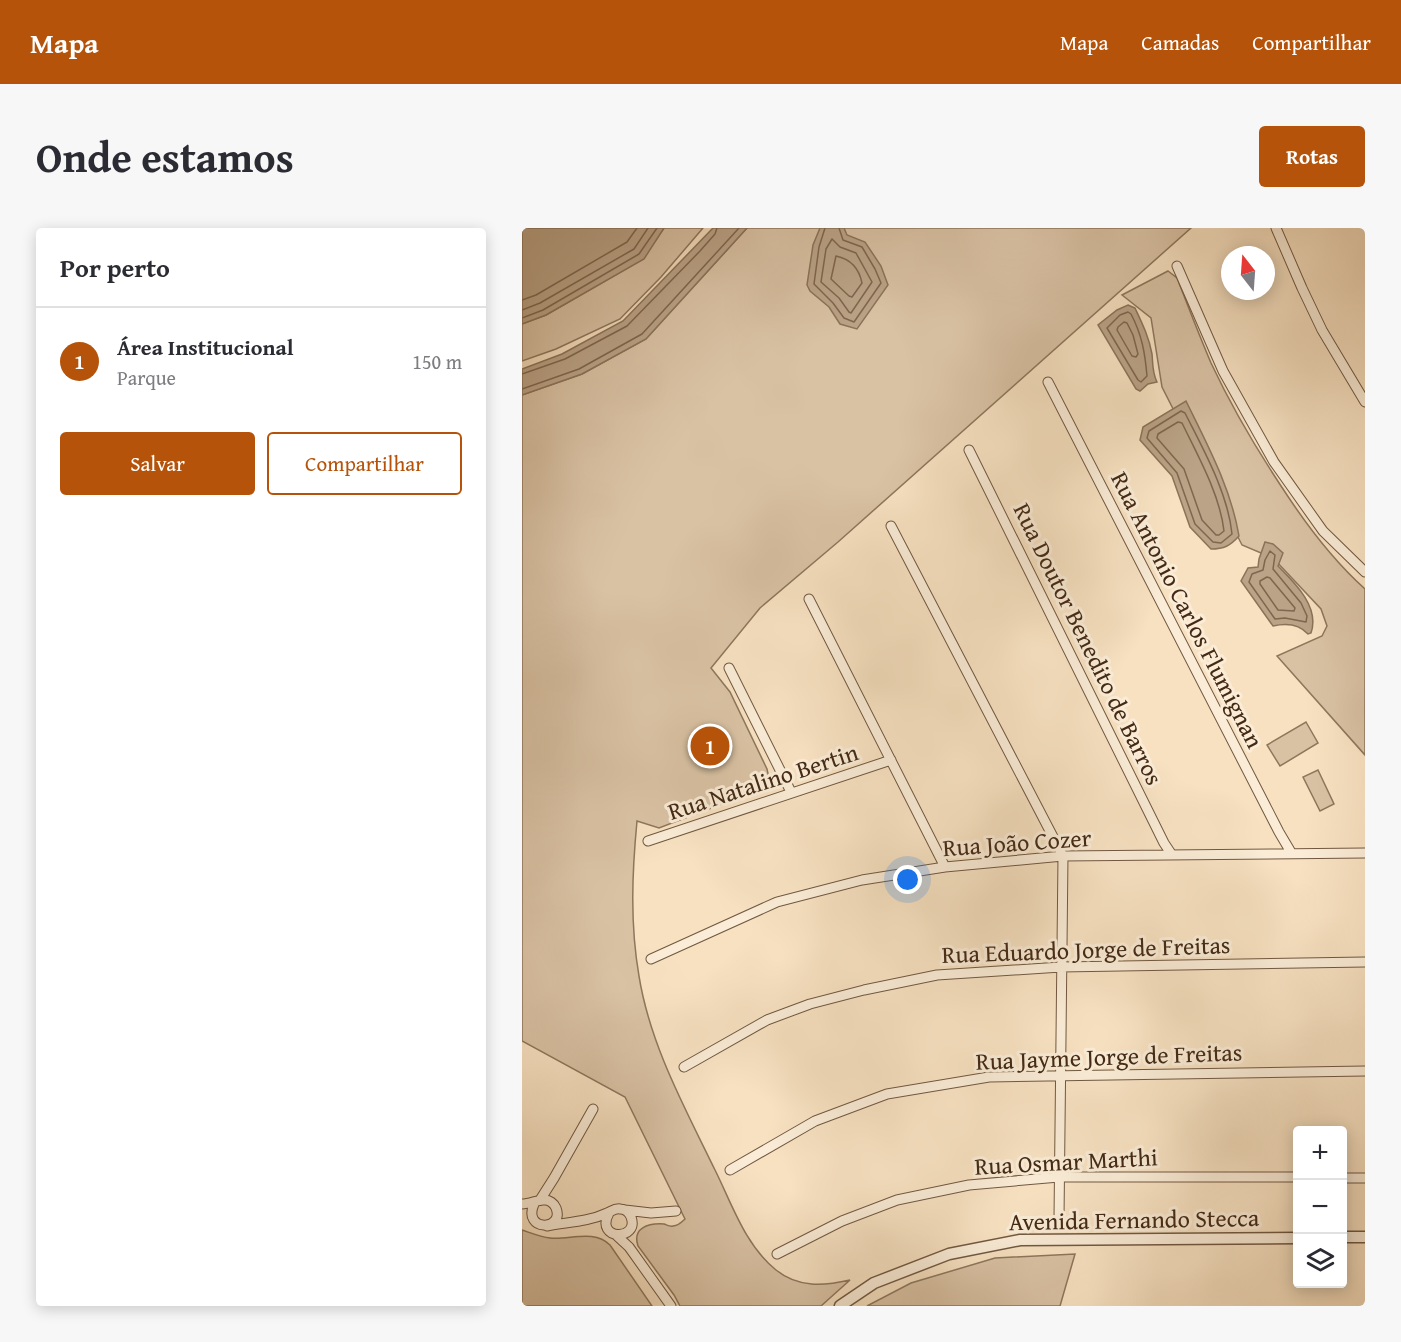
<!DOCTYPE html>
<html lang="pt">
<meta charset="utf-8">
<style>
body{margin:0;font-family:"Gentium Book Plus",serif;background:#f7f7f7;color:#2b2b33}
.controls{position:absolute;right:18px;bottom:18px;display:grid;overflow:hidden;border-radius:6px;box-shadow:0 3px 15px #0003}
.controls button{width:54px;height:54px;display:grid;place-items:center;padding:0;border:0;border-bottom:2px solid #e1e1e2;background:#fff;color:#2b2b33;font:30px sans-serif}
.compass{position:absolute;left:699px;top:18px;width:54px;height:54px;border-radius:50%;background:#fff;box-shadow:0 3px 15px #0003;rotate:343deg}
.you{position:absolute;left:386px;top:652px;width:21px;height:21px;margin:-15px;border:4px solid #fff;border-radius:50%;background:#1a73e8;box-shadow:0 0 0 9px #1a73e833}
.badge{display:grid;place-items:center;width:39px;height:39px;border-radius:50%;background:#b45309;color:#fff;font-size:20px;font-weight:700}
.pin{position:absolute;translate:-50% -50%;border:3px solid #fff;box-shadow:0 2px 6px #0006}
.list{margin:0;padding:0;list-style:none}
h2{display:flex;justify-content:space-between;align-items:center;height:78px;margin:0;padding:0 24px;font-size:26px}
h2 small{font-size:20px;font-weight:400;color:#7c7c81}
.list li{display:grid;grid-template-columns:39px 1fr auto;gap:18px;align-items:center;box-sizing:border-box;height:108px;padding:0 24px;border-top:2px solid #e1e1e2}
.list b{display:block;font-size:22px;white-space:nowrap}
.list p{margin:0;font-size:20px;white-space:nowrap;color:#7c7c81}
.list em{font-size:20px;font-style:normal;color:#7c7c81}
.actions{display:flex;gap:12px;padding:18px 24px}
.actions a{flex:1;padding:14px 0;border:2px solid #b45309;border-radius:6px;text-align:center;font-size:21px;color:#b45309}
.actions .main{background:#b45309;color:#fff}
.icon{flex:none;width:33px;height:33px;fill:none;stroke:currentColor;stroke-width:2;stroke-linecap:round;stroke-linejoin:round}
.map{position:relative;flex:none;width:843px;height:1078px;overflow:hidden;border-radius:6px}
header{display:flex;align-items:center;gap:36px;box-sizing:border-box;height:84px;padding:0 30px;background:#b45309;color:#fff}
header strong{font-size:28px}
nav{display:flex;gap:33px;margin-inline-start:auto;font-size:21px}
.intro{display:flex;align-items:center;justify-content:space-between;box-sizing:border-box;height:144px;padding:0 36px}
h1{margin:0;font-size:42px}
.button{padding:15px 27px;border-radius:6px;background:#b45309;color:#fff;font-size:21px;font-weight:700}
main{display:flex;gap:36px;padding:0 36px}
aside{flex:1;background:#fff;border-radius:6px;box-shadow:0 3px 15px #0003}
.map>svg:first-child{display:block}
.green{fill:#d9c2a4;stroke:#8e765c;stroke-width:1.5}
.water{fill:#baa387;stroke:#8b7359;stroke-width:1.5}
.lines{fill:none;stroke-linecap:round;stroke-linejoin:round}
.shore{stroke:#7f664e;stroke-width:1.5}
.minor-casing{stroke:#715840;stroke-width:11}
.tertiary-casing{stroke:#715840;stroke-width:13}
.minor{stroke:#faecd7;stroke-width:9}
.tertiary{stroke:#faecd7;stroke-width:10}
.labels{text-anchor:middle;stroke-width:6;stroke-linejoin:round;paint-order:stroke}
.street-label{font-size:24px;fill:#442a15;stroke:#faecd7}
</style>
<header>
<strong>Mapa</strong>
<nav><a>Mapa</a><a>Camadas</a><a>Compartilhar</a></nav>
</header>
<div class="intro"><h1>Onde estamos</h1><a class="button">Rotas</a></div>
<main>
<aside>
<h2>Por perto<small></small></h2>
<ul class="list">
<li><span class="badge">1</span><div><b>Área Institucional</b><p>Parque</p></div><em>150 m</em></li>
</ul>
<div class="actions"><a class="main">Salvar</a><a>Compartilhar</a></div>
</aside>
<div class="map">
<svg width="843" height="1078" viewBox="0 0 843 1078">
<rect width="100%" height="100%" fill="#f7e1c1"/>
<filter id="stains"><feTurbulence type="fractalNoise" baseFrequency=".00333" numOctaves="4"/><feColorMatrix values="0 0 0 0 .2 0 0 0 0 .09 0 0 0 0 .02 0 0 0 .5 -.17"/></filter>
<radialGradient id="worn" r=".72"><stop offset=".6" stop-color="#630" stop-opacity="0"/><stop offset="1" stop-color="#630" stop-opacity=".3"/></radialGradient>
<!-- green -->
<path class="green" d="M142,0H181L139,49L98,91L34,121L0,133V96L24,87L121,31Z
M225,0H669L316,314L238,380L189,440L208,464L245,541L248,555L242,560L137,600L115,593C110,645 108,696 117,748C128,817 163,880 193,942C210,976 223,1017 254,1042C276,1060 302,1058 328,1052L299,1078H158L152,1067L116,1018C110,1000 126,995 142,996C145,997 148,999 151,998C156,998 160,994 163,991L103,869L0,813V167L60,146L124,111Z
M646,43L655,50C666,78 677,107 689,135C711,182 738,227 767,270C789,303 813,334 843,361V527L755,428L800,408L805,398L799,381L751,330L720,317L640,159L629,90L600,67Z
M784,494L796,515L758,538L745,517Z
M796,542L812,576L798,583L781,549Z
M0,1002C9,1005 19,1009 28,1010C48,1012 72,1001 88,1017L130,1078H0Z
M553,1026L538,1078H345L389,1055L473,1030Z"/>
<!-- water -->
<path class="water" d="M0,0H142L122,31L24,87L0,96Z
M191,0H225L124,111L60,146L0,167V141L40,126L101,93Z
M298,0H322L325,7L343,14L359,38L366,57L335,101L318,96L307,79L288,63L285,57L291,17Z
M606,77L613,80C620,95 627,109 630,126C631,136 630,144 635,154L626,156L618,163L614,161L576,97L595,82Z
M664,173C685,216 709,260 717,308C708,318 702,321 689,321L668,299L650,248L618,212L621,199Z
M743,314L751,316L761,325L756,338C773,355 798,379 789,405L786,406C777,396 764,395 751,398L719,353L726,340L736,339L737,331Z"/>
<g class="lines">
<!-- shore -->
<path class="shore" d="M303,0L297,19L292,56L311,75L322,90L332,94L359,55L353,41L340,19L321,12L317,0
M310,11L318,19L334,25L350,54L329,85L327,84L317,70L299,54L304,21Z
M314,28C328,31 337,40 340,55L330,69L327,68L309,51Z
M0,72L14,67L105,14L115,0
M0,82L18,75L112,21L126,0
M606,84L609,86C620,107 623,125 625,148L619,154L616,152L585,100L598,87Z
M0,90L21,82L117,26L135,0
M602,94L605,95L611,107L616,126L614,129L610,128L595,102L596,99Z
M0,146L43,131L105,98L178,23L193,6L195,0
M0,161L57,141L120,106L217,0
M659,183L663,185C681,221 706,265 710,306L699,315L691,314L673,296L655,245L625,210L627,203Z
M656,194L660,195C676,228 698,267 702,303L697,307H694L680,292L662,241L635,210L636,206Z
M748,323L753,327L751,341L779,375L785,388L784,394L763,390L753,391L727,354L730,346L741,342L743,332Z
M745,349L748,350L773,380L772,383L756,382L738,356V353Z"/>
<!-- minor casing -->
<g class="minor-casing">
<path id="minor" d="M754,0L780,60L800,102L843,174
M655,38L701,143L752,234L801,303L843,344
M526,154L757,604L770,626
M447,222L642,615L650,627
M369,298L541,628L537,990
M287,371L423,639
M207,440L269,564
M126,613L369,532
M129,731L255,674L340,652L423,639L541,628L843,625
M162,839L245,792L288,776L342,762L415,747L539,739L843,734
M208,942L293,893L365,866L467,849L843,843
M820,950H843
M18,972L32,950L71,881
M0,976C8,976 17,971 23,972C27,972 32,975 34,980C43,1003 0,1004 12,976
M103,982L129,985L154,983
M25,998C46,994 66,994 85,985C90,983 93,980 98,981C103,981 107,984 109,989C118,1013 72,1013 87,985
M94,1007L107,1019L149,1078
M255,1026L320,993L375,972L447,957L537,949H776"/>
</g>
<!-- tertiary casing -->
<g class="tertiary-casing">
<path id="tertiary" d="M820,1009H843
M318,1078L352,1055L427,1026L498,1012L776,1010"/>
</g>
<!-- minor -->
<use href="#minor" class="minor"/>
<!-- tertiary -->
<use href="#tertiary" class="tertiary"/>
</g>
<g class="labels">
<!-- street labels -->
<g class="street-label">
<text transform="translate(665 382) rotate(63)" y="8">Rua Antonio Carlos Flumignan</text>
<text transform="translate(566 416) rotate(64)" y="8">Rua Doutor Benedito de Barros</text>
<text transform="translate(241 554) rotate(-18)" y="8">Rua Natalino Bertin</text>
<text transform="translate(495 615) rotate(-4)" y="8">Rua João Cozer</text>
<text transform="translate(564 722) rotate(-2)" y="8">Rua Eduardo Jorge de Freitas</text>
<text transform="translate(587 829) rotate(-2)" y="8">Rua Jayme Jorge de Freitas</text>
<text transform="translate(544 934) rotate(-3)" y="8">Rua Osmar Marthi</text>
<text transform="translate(612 992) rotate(-1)" y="8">Avenida Fernando Stecca</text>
</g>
</g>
<rect width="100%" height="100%" filter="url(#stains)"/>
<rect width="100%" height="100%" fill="url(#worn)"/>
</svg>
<div class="controls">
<button>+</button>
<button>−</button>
<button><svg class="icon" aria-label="layers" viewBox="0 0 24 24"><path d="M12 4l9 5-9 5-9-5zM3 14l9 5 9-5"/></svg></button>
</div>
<svg class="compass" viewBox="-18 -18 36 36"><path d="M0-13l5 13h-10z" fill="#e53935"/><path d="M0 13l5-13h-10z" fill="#7c7c81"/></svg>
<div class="you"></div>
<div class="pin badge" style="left:188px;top:518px">1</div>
</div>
</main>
